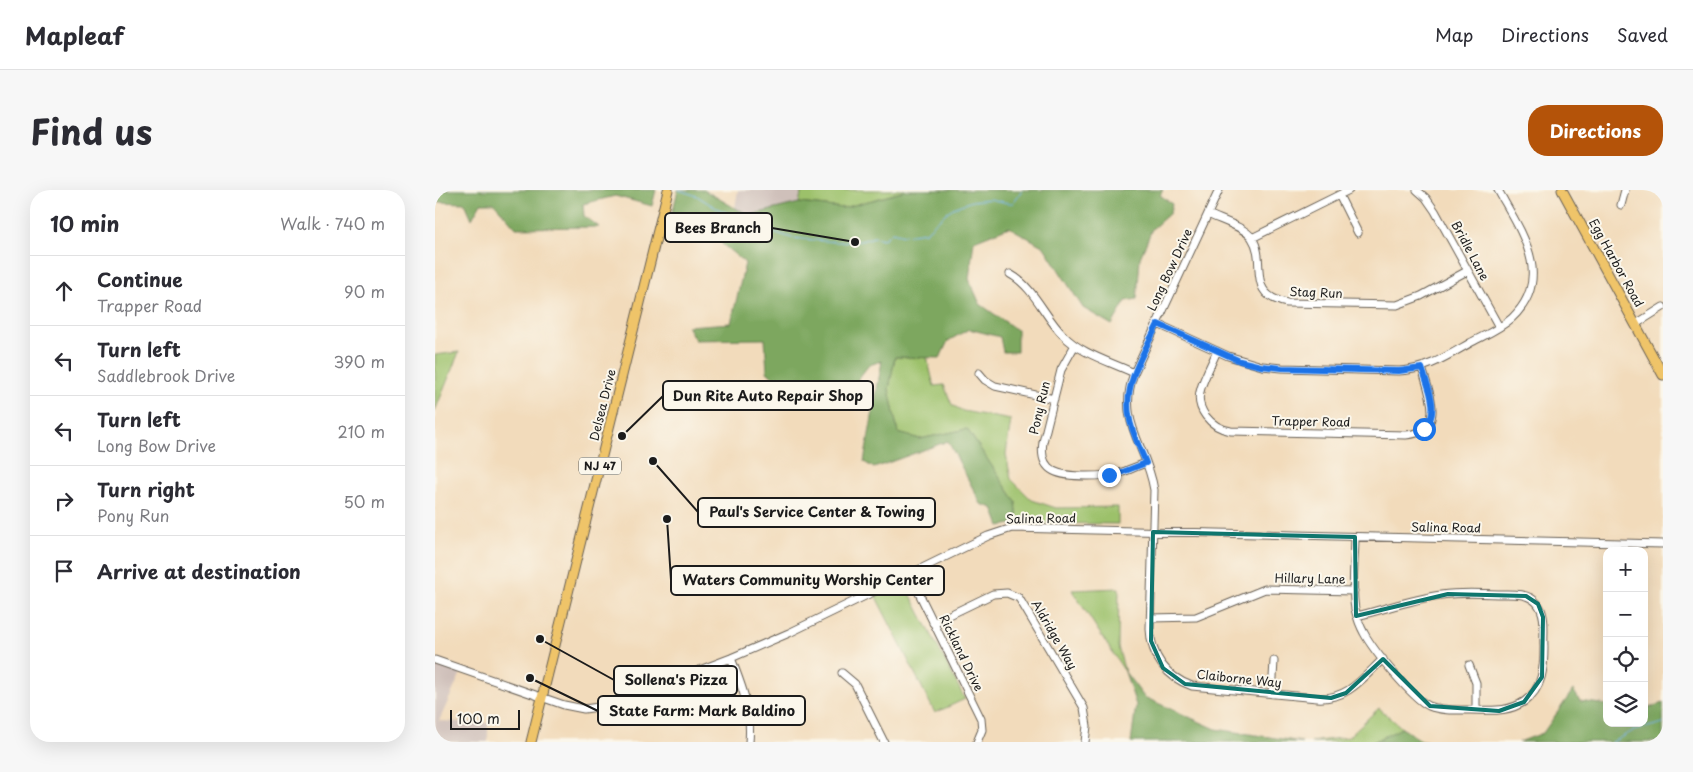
<!DOCTYPE html>
<meta charset="utf-8">
<style>
body{margin:0;font-family:"Playpen Sans",sans-serif;background:#f7f7f7;color:#2b2b33}
.controls{position:absolute;right:15px;bottom:15px;display:grid;overflow:hidden;border-radius:10px;box-shadow:0 5px 20px #0002}
.controls button{width:45px;height:45px;display:grid;place-items:center;padding:0;border:0;border-bottom:1px solid #e1e1e2;background:#fff;color:#2b2b33;font:25px sans-serif}
.scale{position:absolute;left:15px;bottom:12px;width:70px;box-sizing:border-box;padding-left:5px;border:2px solid #1c1c1c;border-top:0;font-size:14px;line-height:18px;white-space:nowrap;color:#1c1c1c;-webkit-text-stroke:4px #fbf7ec;paint-order:stroke}
.stop{position:absolute;width:15px;height:15px;margin:-11px;border:4px solid #1a73e8;border-radius:50%;background:#fff}
.stop.end{background:#1a73e8;border-color:#fff;box-shadow:0 1px 5px #0008}
.list{margin:0;padding:0;list-style:none}
h2{display:flex;justify-content:space-between;align-items:center;height:65px;margin:0;padding:0 20px;font-size:21px}
h2 small{font-size:16px;font-weight:400;color:#7c7c81}
.list li{display:grid;grid-template-columns:32px 1fr auto;gap:15px;align-items:center;box-sizing:border-box;height:70px;padding:0 20px;border-top:1px solid #e1e1e2}
.list b{display:block;font-size:19px;white-space:nowrap}
.list p{margin:0;font-size:16px;white-space:nowrap;color:#7c7c81}
.list em{font-size:16px;font-style:normal;color:#7c7c81}
.icon{flex:none;width:28px;height:28px;fill:none;stroke:currentColor;stroke-width:2;stroke-linecap:round;stroke-linejoin:round}
.map{position:relative;flex:none;width:1228px;height:552px;overflow:hidden;border-radius:20px}
header{display:flex;align-items:center;gap:30px;box-sizing:border-box;height:70px;padding:0 25px;background:#fff;border-bottom:1px solid #e1e1e2}
header strong{font-size:24px}
nav{display:flex;gap:28px;margin-inline-start:auto;font-size:18px}
.intro{display:flex;align-items:center;justify-content:space-between;box-sizing:border-box;height:120px;padding:0 30px}
h1{margin:0;font-size:35px}
.button{padding:12px 22px;border-radius:20px;background:#b45309;color:#fff;font-size:18px;font-weight:700}
main{display:flex;gap:30px;padding:0 30px}
aside{flex:1;background:#fff;border-radius:20px;box-shadow:0 5px 20px #0002}
.map>svg:first-child{display:block}
.industrial{fill:#cfc0ba}
.green{fill:#9cc16b;stroke:#5c6e44}
.forest{fill:#7da75f;stroke:#4c623e}
.lines{fill:none;stroke-linecap:round;stroke-linejoin:round}
.stream{stroke:#74b6e9;stroke-width:1}
.minor-casing{stroke:#675f54;stroke-width:9}
.major-casing{stroke:#675f54;stroke-width:11}
.minor{stroke:#fff;stroke-width:7}
.major{stroke:#efc469;stroke-width:9}
.route{stroke:#1a73e8;stroke-width:6}
.marked{fill:none;stroke:#0f766e;stroke-width:4;stroke-linejoin:round}
.labels{text-anchor:middle;stroke-width:4;stroke-linejoin:round;paint-order:stroke}
.shield{fill:#fbf7ec;stroke:#5f5e5a;stroke-width:1}
.shield-label{font-size:11px;font-weight:bold;fill:#1c1c1c}
.street-label{font-size:12px;fill:#1c1c1c;stroke:#fbf7ec}
.leader{fill:none;stroke:#1c1c1c;stroke-width:2}
.callout-dot{fill:#1c1c1c;stroke:#fbf7ec;stroke-width:2}
.callout{fill:#fbf7ec;stroke:#1c1c1c;stroke-width:2}
.callout-label{font-size:14px;text-anchor:middle;font-weight:bold;fill:#1c1c1c}
</style>
<header>
<strong>Mapleaf</strong>
<nav><a>Map</a><a>Directions</a><a>Saved</a></nav>
</header>
<div class="intro"><h1>Find us</h1><a class="button">Directions</a></div>
<main>
<aside>
<h2>10 min<small>Walk · 740 m</small></h2>
<ul class="list">
<li><svg class="icon" aria-label="ahead" viewBox="0 0 24 24"><path d="M12 20V5M6 11l6-6 6 6"/></svg><div><b>Continue</b><p>Trapper Road</p></div><em>90 m</em></li>
<li><svg class="icon" aria-label="left" viewBox="0 0 24 24"><path d="M17 20v-9H6M10 6l-5 5 5 5"/></svg><div><b>Turn left</b><p>Saddlebrook Drive</p></div><em>390 m</em></li>
<li><svg class="icon" aria-label="left" viewBox="0 0 24 24"><path d="M17 20v-9H6M10 6l-5 5 5 5"/></svg><div><b>Turn left</b><p>Long Bow Drive</p></div><em>210 m</em></li>
<li><svg class="icon" aria-label="right" viewBox="0 0 24 24"><path d="M7 20v-9h11M14 6l5 5-5 5"/></svg><div><b>Turn right</b><p>Pony Run</p></div><em>50 m</em></li>
<li><svg class="icon" aria-label="arrive" viewBox="0 0 24 24"><path d="M6 21V4h12l-3 4 3 4H6"/></svg><div><b>Arrive at destination</b></div></li>
</ul>
</aside>
<div class="map">
<svg width="1228" height="552" viewBox="0 0 1228 552">
<rect width="100%" height="100%" fill="#fbf7ec"/>
<filter id="ink" filterUnits="userSpaceOnUse"><feTurbulence type="fractalNoise" baseFrequency=".02" numOctaves="2"/><feDisplacementMap in="SourceGraphic" scale="10" xChannelSelector="R" yChannelSelector="G"/><feConvolveMatrix kernelMatrix="1 2 1 2 8 2 1 2 1" color-interpolation-filters="sRGB"/></filter>
<filter id="wash" filterUnits="userSpaceOnUse"><feTurbulence type="fractalNoise" baseFrequency=".0096" numOctaves="4" result="noise"/><feDisplacementMap in="SourceGraphic" scale="20" xChannelSelector="R" yChannelSelector="G"/><feGaussianBlur stdDeviation="1.12" result="paint"/><feColorMatrix in="noise" values="0 0 0 0 0 0 0 0 0 0 0 0 0 0 0 0 0 1.4 0 .05"/><feComposite in="paint" operator="in"/></filter>
<g filter="url(#wash)">
<rect width="100%" height="100%" fill="#f2dbbb"/>
<!-- industrial -->
<path class="industrial" d="M303,0H367L364,13L316,25L300,18Z
M0,474L26,483L4,531L53,533V552H0Z"/>
<!-- green -->
<path class="green" d="M367,0H468L467,2L408,18L364,13Z
M24,162L0,221V165Z
M460,167H492L499,196L509,195L517,215L528,221L576,230L571,264L576,289L597,310L621,318L683,317V334L583,333L581,312L532,239L485,249L463,243L454,199Z
M469,392L530,509L500,523L440,405Z
M684,398L683,457L690,482L637,400Z
M944,518L967,538L938,552H876L913,547Z"/>
<!-- forest -->
<path class="forest" d="M0,0H221L217,16L180,6L148,14L149,26L164,37L81,38L59,13H46L37,29L30,13L0,12Z
M243,0H269L300,18L316,25L364,13L408,18L467,2L468,0H728L725,5L737,14L735,23L717,39L705,68L702,109L691,111L677,135L648,118L609,57L574,37L539,51L534,89L545,114L582,140V162H568L565,147L534,139L513,151L505,168L460,167L454,199L463,243L485,249L532,239L581,312L583,333L565,336L558,318L546,314L513,251L439,278L429,272L447,171L434,175L416,198L354,201L332,182L330,149L260,150L252,136L296,133L310,73L274,43L235,32Z
M690,482L709,507L781,539L867,552H696L701,515Z
M1138,500L1145,511L1172,515V533H1209V519L1228,513V552H1084L1108,543Z
M967,538L986,550L994,552H938Z"/>
<g class="lines">
<!-- stream -->
<path class="stream" d="M244,0L262,6L281,18L333,40L357,48L402,52L426,51L439,47L449,49L457,42L469,45L491,42L512,22L520,17L537,11L555,9L573,13H578L587,0
M1177,552L1198,541L1228,533"/>
</g>
</g>
<g filter="url(#ink)">
<g class="lines">
<!-- minor casing -->
<g class="minor-casing">
<path id="minor" d="M784,0L699,183C681,233 712,255 719,300L715,439C716,466 731,487 757,496L882,508C912,510 927,489 948,469
M982,0L991,8L1000,21L1064,137
M904,5L923,43
M1186,15L1190,0
M773,24C785,30 810,37 817,48C833,72 809,104 852,113L962,115L986,106L1032,81
M817,48L914,0
M575,84C599,97 609,126 628,145C646,164 676,172 699,183
M723,134L793,166L827,176L847,178L964,181C991,180 1012,166 1035,153C1048,146 1065,139 1077,128C1120,87 1085,40 1063,0
M1201,134L1228,117
M640,155L626,180L608,252C603,284 627,286 651,286C662,286 674,286 685,283C694,280 702,276 711,273
M782,161C777,173 770,185 766,198C759,219 776,238 796,241L971,245C1012,242 994,202 987,178
M544,183L550,190L560,196L619,209
M920,347C920,370 916,396 920,419C922,427 925,436 929,443C938,460 977,508 994,516C1007,521 1022,520 1035,520C1055,520 1073,523 1090,511C1108,498 1109,477 1109,457C1108,442 1112,425 1102,413C1092,402 1076,404 1063,404C1044,403 1025,402 1006,405C978,409 950,419 922,426
M475,385L546,529L547,540L542,552
M716,428L761,427L830,399L919,401
M498,433L558,404L572,403L584,408L649,518L652,536L650,552
M296,468C307,496 317,521 314,552
M0,470L129,515L149,519L171,516L296,468L354,443L553,346L577,338L1228,354
M1034,475L1041,493V520
M407,483L420,494L449,552
M837,504L839,471"/>
</g>
<!-- major casing -->
<g class="major-casing">
<path id="major" d="M1127,0L1228,185
M96,552L233,0"/>
</g>
<!-- minor -->
<use href="#minor" class="minor"/>
<!-- major -->
<use href="#major" class="major"/>
</g>
</g>
<g class="lines" filter="url(#ink)">
<!-- route -->
<path class="route" d="M674,285L685,283L711,273C705,258 696,242 694,225C689,193 709,162 723,134L805,171L826,176L847,178L964,181L987,178C993,197 1006,222 989,239"/>
</g>
<!-- marked area -->
<path class="marked" d="M718,342L920,347L921,426L1013,404L1091,406L1103,414L1108,427L1107,487L1089,512L1064,521L995,516L948,469L911,503L896,508L750,494L728,478L716,451Z"/>
<g class="labels">
<!-- shield labels -->
<rect class="shield" x="144" y="267.5" width="42" height="17" rx="4"/>
<g class="shield-label">
<text x="165" y="280">NJ 47</text>
</g>
<!-- street labels -->
<g class="street-label">
<text transform="translate(1035 61) rotate(62)" y="4">Bridle Lane</text>
<text transform="translate(1181 73) rotate(61)" y="4">Egg Harbor Road</text>
<text transform="translate(735 80) rotate(-65)" y="4">Long Bow Drive</text>
<text transform="translate(881 103) rotate(2)" y="4">Stag Run</text>
<text transform="translate(168 215) rotate(-76)" y="4">Delsea Drive</text>
<text transform="translate(605 218) rotate(-77)" y="4">Pony Run</text>
<text transform="translate(876 232) rotate(1)" y="4">Trapper Road</text>
<text transform="translate(606 329) rotate(-1)" y="4">Salina Road</text>
<text transform="translate(1011 338) rotate(1)" y="4">Salina Road</text>
<text transform="translate(875 389) rotate(1)" y="4">Hillary Lane</text>
<text transform="translate(619 445) rotate(60)" y="4">Aldridge Way</text>
<text transform="translate(526 463) rotate(64)" y="4">Rickland Drive</text>
<text transform="translate(804 489) rotate(6)" y="4">Claiborne Way</text>
</g>
</g>
<!-- callouts -->
<path class="leader" d="M420 52L337 38M187 246L228 206M218 271L263 322M232 329L236 390M105 449L179 490M95 488L163 521"/>
<g class="callout-dot">
<circle cx="420" cy="52" r="5"/>
<circle cx="187" cy="246" r="5"/>
<circle cx="218" cy="271" r="5"/>
<circle cx="232" cy="329" r="5"/>
<circle cx="105" cy="449" r="5"/>
<circle cx="95" cy="488" r="5"/>
</g>
<g class="callout">
<rect x="230" y="23" width="107" height="29" rx="5"/>
<rect x="228" y="191" width="210" height="29" rx="5"/>
<rect x="263" y="308" width="237" height="29" rx="5"/>
<rect x="236" y="376" width="273" height="29" rx="5"/>
<rect x="179" y="476" width="123" height="29" rx="5"/>
<rect x="163" y="506" width="207" height="29" rx="5"/>
</g>
<g class="callout-label">
<text x="283" y="43">Bees Branch</text>
<text x="333" y="211">Dun Rite Auto Repair Shop</text>
<text x="382" y="327">Paul's Service Center &amp; Towing</text>
<text x="373" y="395">Waters Community Worship Center</text>
<text x="241" y="495">Sollena's Pizza</text>
<text x="267" y="526">State Farm: Mark Baldino</text>
</g>
</svg>
<div class="controls">
<button>+</button>
<button>−</button>
<button><svg class="icon" aria-label="locate" viewBox="0 0 24 24"><circle cx="12" cy="12" r="6"/><path d="M12 2v4M12 18v4M2 12h4M18 12h4"/></svg></button>
<button><svg class="icon" aria-label="layers" viewBox="0 0 24 24"><path d="M12 4l9 5-9 5-9-5zM3 14l9 5 9-5"/></svg></button>
</div>
<div class="scale">100 m</div>
<div class="stop" style="left:989px;top:239px"></div>
<div class="stop end" style="left:674px;top:285px"></div>
</div>
</main>
